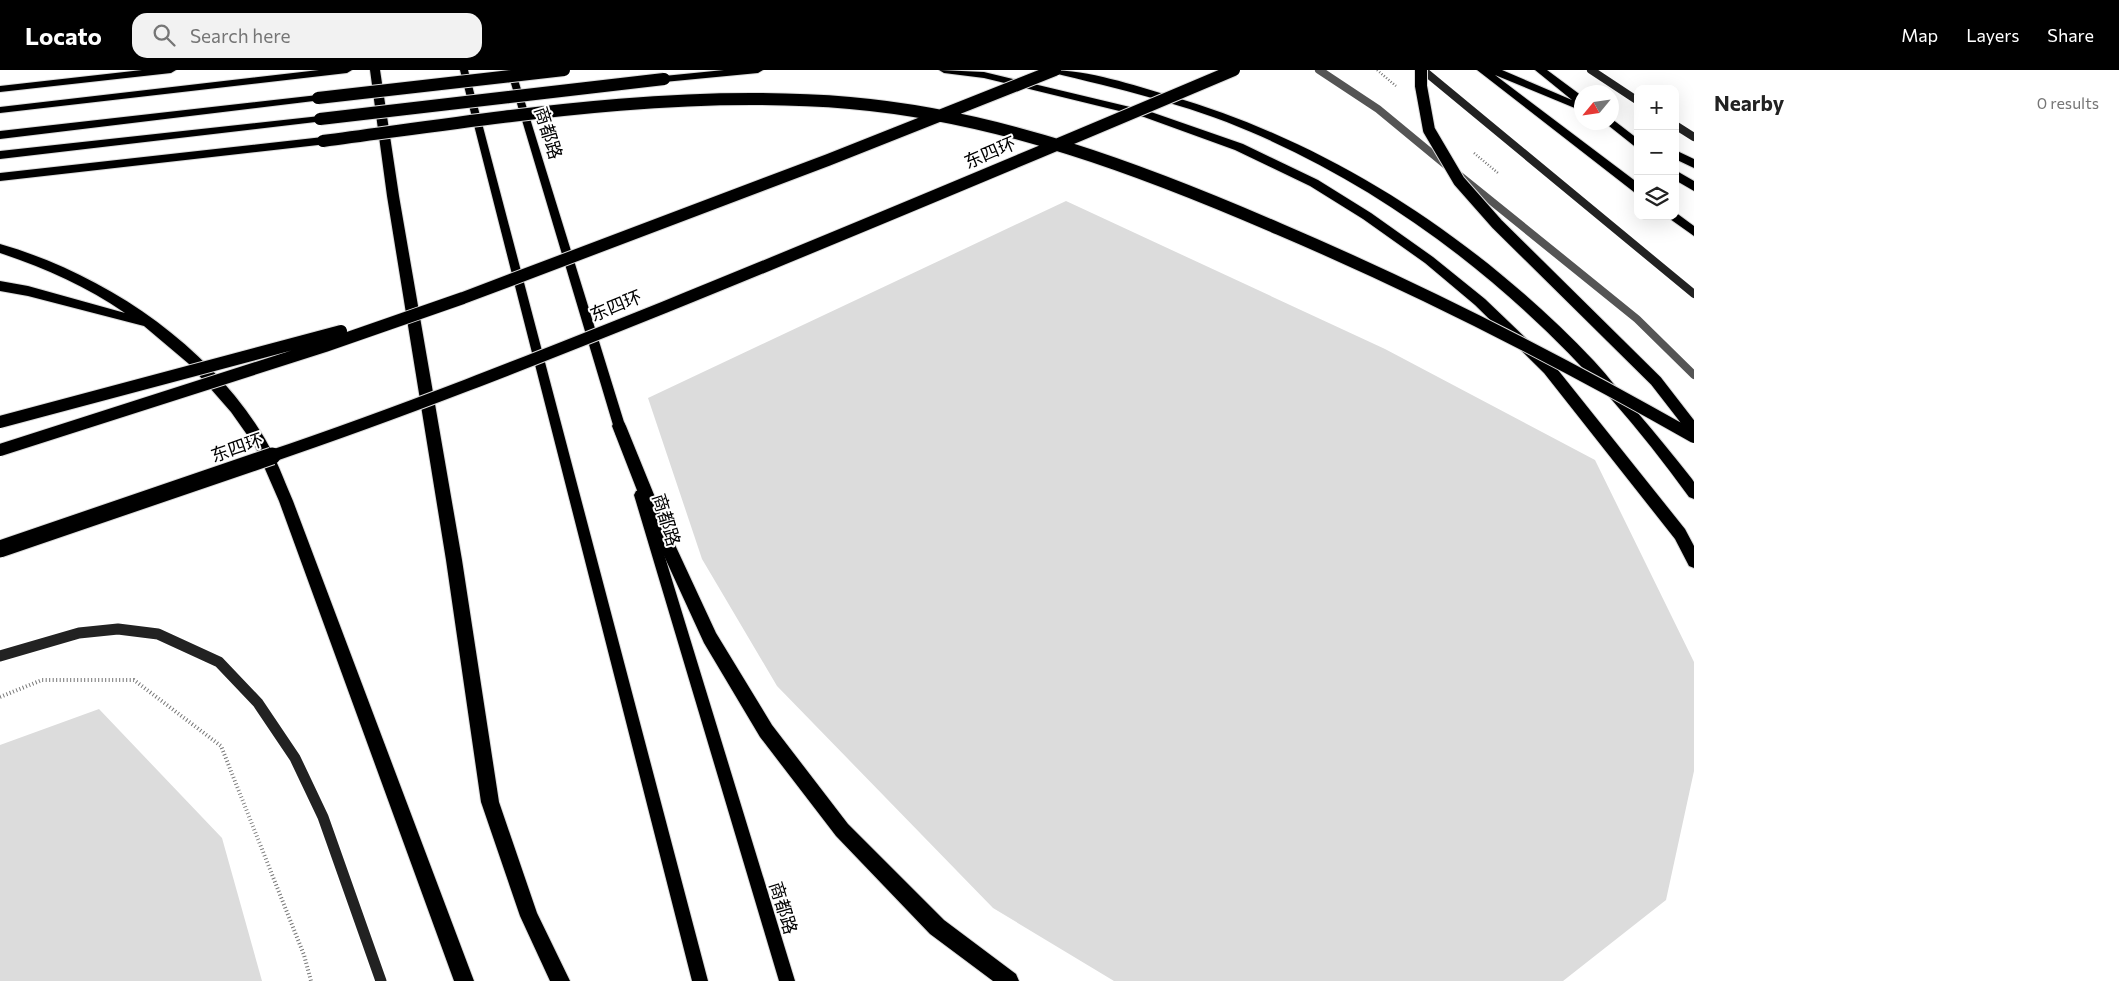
<!DOCTYPE html>
<meta charset="utf-8">
<style>
body{margin:0;font-family:Commissioner,"Noto Sans SC",sans-serif;background:#f2f2f2;color:#222}
.controls{position:absolute;right:15px;top:15px;display:grid;overflow:hidden;border-radius:10px;box-shadow:0 5px 20px #0002}
.controls button{width:45px;height:45px;display:grid;place-items:center;padding:0;border:0;border-bottom:1px solid #e0e0e0;background:#fff;color:#222;font:25px sans-serif}
.compass{position:absolute;left:1574px;top:15px;width:45px;height:45px;border-radius:50%;background:#fff;box-shadow:0 5px 20px #0002;rotate:241deg}
.list{margin:0;padding:0;list-style:none}
h2{display:flex;justify-content:space-between;align-items:center;height:65px;margin:0;padding:0 20px;font-size:21px}
h2 small{font-size:16px;font-weight:400;color:#767676}
.icon{flex:none;width:28px;height:28px;fill:none;stroke:currentColor;stroke-width:2;stroke-linecap:round;stroke-linejoin:round}
.map{position:relative;flex:none;width:1694px;height:911px;overflow:hidden}
header{display:flex;align-items:center;gap:30px;box-sizing:border-box;height:70px;padding:0 25px;background:#000;color:#fff}
header strong{font-size:24px}
nav{display:flex;gap:28px;margin-inline-start:auto;font-size:18px}
.search{width:350px;height:45px;background:#f2f2f2;display:flex;align-items:center;gap:12px;box-sizing:border-box;padding:0 18px;border-radius:15px;color:#767676;font-size:19px}
main{display:flex}
aside{flex:1;background:#fff}
.map>svg:first-child{display:block}
.green{fill:#dcdcdc}
.lines{fill:none;stroke-linecap:round;stroke-linejoin:round}
.primary-casing{stroke:#dbdbdb;stroke-width:2}
.highway-casing{stroke:#dbdbdb;stroke-width:2}
.path-far1{stroke:#777;stroke-width:2.5;stroke-dasharray:1 2;stroke-linecap:butt}
.path{stroke:#777;stroke-width:4;stroke-dasharray:1 2.5;stroke-linecap:butt}
.street{stroke:#555;stroke-width:8}
.secondary-far1{stroke:#222;stroke-width:8}
.secondary{stroke:#222;stroke-width:11}
.primary{fill:#000;fill-rule:evenodd}
.highway{fill:#000;fill-rule:evenodd}
.highway-bridge-far1-casing{stroke:#dbdbdb;stroke-width:14;stroke-linecap:butt}
.highway-bridge-casing{stroke:#dbdbdb;stroke-width:19;stroke-linecap:butt}
.highway-bridge-far1{stroke:#000;stroke-width:12}
.highway-bridge{stroke:#000;stroke-width:17}
.labels{text-anchor:middle;stroke-width:4;stroke-linejoin:round;paint-order:stroke}
.street-label{font-size:18px;fill:#000;stroke:#fff}
</style>
<header>
<strong>Locato</strong>
<div class="search"><svg class="icon" aria-label="search" viewBox="0 0 24 24"><circle cx="10" cy="10" r="6"/><path d="M15 15l6 6"/></svg>Search here</div>
<nav><a>Map</a><a>Layers</a><a>Share</a></nav>
</header>
<main>
<div class="map">
<svg width="1694" height="911" viewBox="0 0 1694 911">
<rect width="100%" height="100%" fill="#fff"/>
<!-- green -->
<path class="green" d="M1066,131L1385,279L1595,390L1694,592V701L1666,830L1563,911H1114L993,838L777,616L702,489L648,328Z
M99,639L222,768L262,911H0V675Z"/>
<g class="lines">
<!-- primary casing -->
<g class="primary-casing">
<path id="primary" d="M460,0H468L708,911H692Z
M507,0H515L628,365L626,368H618L616,365Z
M640,420L644,421L646,425L795,911H779L634,425L636,421Z"/>
</g>
<!-- highway casing -->
<g class="highway-casing">
<path id="highway" d="M142,0H176L171,3L0,22V16Z
M319,0H352L347,3L0,43V37Z
M370,0H380L399,126L462,490L499,732L537,843L570,911H550L520,846L481,732L446,490L387,126Z
M724,0H763L758,3L664,12L659,9L664,6Z
M939,0L984,2L1151,42L1243,74L1318,110L1371,143L1433,187L1485,229L1554,295L1685,459L1694,476V498L1689,496L1675,469L1544,303L1475,235L1425,193L1363,149L1310,116L1235,80L1144,47L984,8L944,3Z
M1049,0C1090,0 1132,15 1171,26C1332,73 1479,170 1594,291C1609,307 1622,325 1637,342C1656,364 1674,386 1692,409L1694,412V429L1689,427C1577,271 1429,138 1251,62C1187,34 1118,19 1050,2Z
M1477,0H1502L1572,30L1535,0H1547L1582,26V31L1578,32L1582,34V41L1495,5L1638,113V123L1634,122Z
M318,25L323,28L322,30L0,69V61Z
M320,46L324,47L326,49L324,51L0,89V81Z
M1612,49L1638,69V79L1604,52H1612Z
M323,67L327,68L329,71L327,74L0,111V103Z
M1675,80L1694,89V98L1675,89Z
M1675,100L1694,111V121L1675,110Z
M1675,142L1694,156V166L1670,149L1668,146H1675Z
M0,174C104,204 209,274 265,369C276,388 284,410 293,431L474,911H454L279,431L255,376L231,342L189,294L144,256L28,226L0,221V211L28,216L125,243C86,216 45,198 0,183Z
M619,350L624,352L626,356L670,464L716,563L772,655L848,754L944,850L1016,904L1019,911H993L930,864L836,766L760,667L704,573L654,464L612,356L614,352Z"/>
</g>
<!-- path-far1 -->
<path class="path-far1" d="M1377,0L1396,16
M1474,83L1498,103"/>
<!-- path -->
<path class="path" d="M0,627L42,610H134L221,676L304,885L311,911"/>
<!-- street -->
<path class="street" d="M1319,0L1378,39L1447,96
M1459,105L1637,249L1694,305"/>
<!-- secondary-far1 -->
<path class="secondary-far1" d="M1423,0L1694,224
M1591,0L1638,31
M1675,55L1694,67"/>
<!-- secondary -->
<path class="secondary" d="M0,586L79,563L118,559L158,564L219,592L258,633L295,688L323,747L381,911"/>
<!-- primary -->
<use href="#primary" class="primary"/>
<!-- highway -->
<use href="#highway" class="highway"/>
<!-- highway-bridge-far1 casing -->
<g class="highway-bridge-far1-casing">
<path id="highway-bridge-far1" d="M1421,0V16L1429,60L1459,111L1497,154L1656,311L1694,360
M318,28L564,0
M320,49L664,9
M323,71C497,48 674,18 850,33C1000,46 1143,100 1279,159C1422,220 1559,290 1694,367
M0,352L341,261
M0,380L325,276L463,228L828,90L1055,0
M269,387C402,342 533,290 665,237C855,160 1045,80 1234,0"/>
</g>
<!-- highway-bridge casing -->
<g class="highway-bridge-casing">
<path id="highway-bridge" d="M0,479L272,386"/>
</g>
<!-- highway-bridge-far1 -->
<use href="#highway-bridge-far1" class="highway-bridge-far1"/>
<!-- highway-bridge -->
<use href="#highway-bridge" class="highway-bridge"/>
</g>
<g class="labels">
<!-- street labels -->
<g class="street-label">
<text transform="translate(548 63) rotate(73)" y="6">商都路</text>
<text transform="translate(990 83) rotate(-23)" y="6">东四环</text>
<text transform="translate(616 236) rotate(-22)" y="6">东四环</text>
<text transform="translate(237 378) rotate(-19)" y="6">东四环</text>
<text transform="translate(666 450) rotate(73)" y="6">商都路</text>
<text transform="translate(783 838) rotate(73)" y="6">商都路</text>
</g>
</g>
</svg>
<div class="controls">
<button>+</button>
<button>−</button>
<button><svg class="icon" aria-label="layers" viewBox="0 0 24 24"><path d="M12 4l9 5-9 5-9-5zM3 14l9 5 9-5"/></svg></button>
</div>
<svg class="compass" viewBox="-18 -18 36 36"><path d="M0-13l5 13h-10z" fill="#e53935"/><path d="M0 13l5-13h-10z" fill="#767676"/></svg>
</div>
<aside>
<h2>Nearby<small>0 results</small></h2>
<ul class="list">
</ul>
</aside>
</main>
